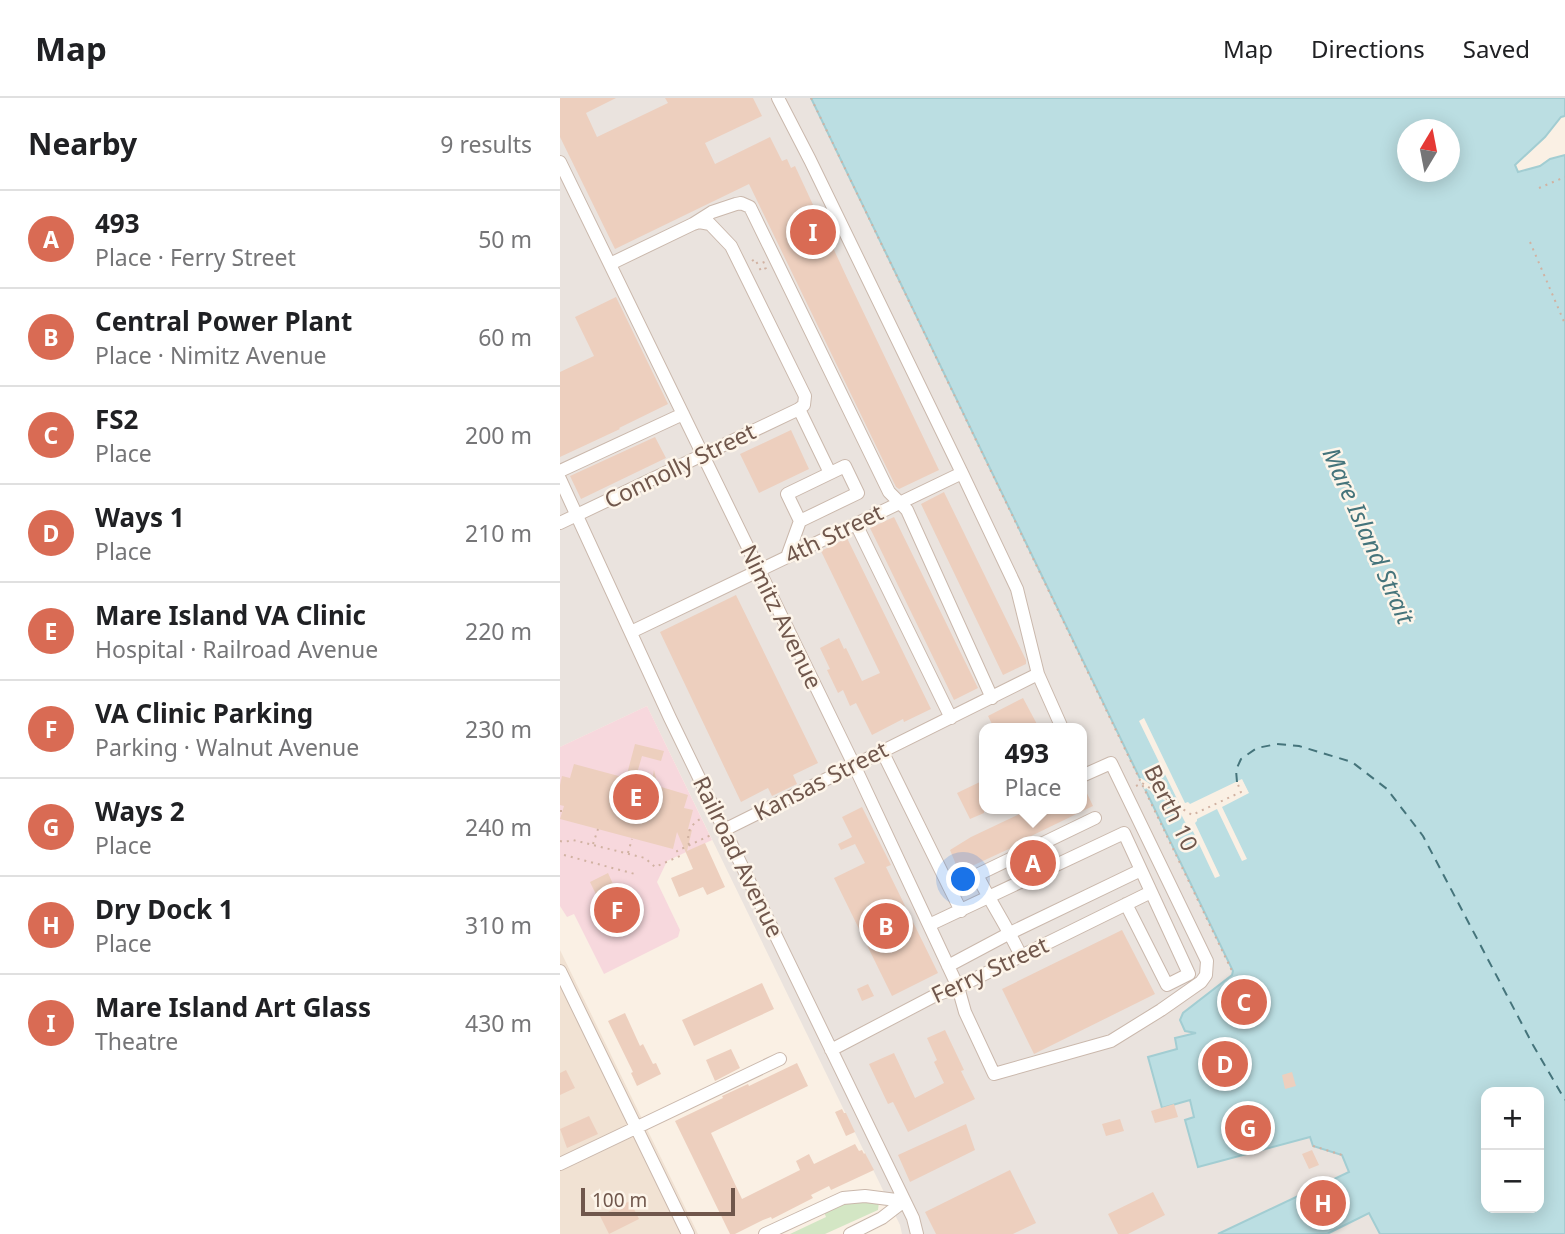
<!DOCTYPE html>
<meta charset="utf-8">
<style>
body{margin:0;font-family:"Noto Sans",sans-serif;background:#f6f6f6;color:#202124}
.controls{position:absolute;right:21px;bottom:21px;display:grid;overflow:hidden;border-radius:14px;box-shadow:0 4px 18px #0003}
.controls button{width:63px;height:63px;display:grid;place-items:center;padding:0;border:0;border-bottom:2px solid #e0e0e0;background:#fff;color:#202124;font:35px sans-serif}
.compass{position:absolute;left:837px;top:21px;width:63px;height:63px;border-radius:50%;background:#fff;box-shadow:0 4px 18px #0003;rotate:10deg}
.scale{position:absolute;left:21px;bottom:18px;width:154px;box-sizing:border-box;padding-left:7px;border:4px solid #70574c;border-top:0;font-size:19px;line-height:24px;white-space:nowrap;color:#70574c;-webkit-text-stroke:5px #fdf5ea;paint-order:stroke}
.you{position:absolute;left:404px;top:782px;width:24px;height:24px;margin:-18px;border:5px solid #fff;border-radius:50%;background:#1a73e8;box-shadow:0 0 0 10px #1a73e833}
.badge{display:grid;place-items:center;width:46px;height:46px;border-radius:50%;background:#d96b54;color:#fff;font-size:23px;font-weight:700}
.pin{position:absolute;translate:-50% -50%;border:4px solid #fff;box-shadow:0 2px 7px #0006}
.popup{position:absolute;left:419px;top:625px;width:108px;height:91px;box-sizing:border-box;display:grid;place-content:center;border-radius:14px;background:#fff;filter:drop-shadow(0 2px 5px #0005);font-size:23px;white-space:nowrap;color:#757577}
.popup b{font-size:26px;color:#202124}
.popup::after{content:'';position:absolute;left:50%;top:100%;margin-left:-14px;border:14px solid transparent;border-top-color:#fff}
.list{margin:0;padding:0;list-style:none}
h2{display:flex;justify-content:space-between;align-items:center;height:91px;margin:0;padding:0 28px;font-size:30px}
h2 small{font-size:23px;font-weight:400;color:#757577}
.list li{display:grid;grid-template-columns:46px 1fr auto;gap:21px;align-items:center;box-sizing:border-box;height:98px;padding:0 28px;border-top:2px solid #e0e0e0}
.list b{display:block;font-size:26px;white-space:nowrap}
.list p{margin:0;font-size:23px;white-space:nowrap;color:#757577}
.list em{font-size:23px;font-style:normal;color:#757577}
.map{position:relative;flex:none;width:1005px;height:1136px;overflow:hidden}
header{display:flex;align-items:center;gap:42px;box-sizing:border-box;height:98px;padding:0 35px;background:#fff;border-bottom:2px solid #e0e0e0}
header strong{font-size:33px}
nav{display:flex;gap:38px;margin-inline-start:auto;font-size:24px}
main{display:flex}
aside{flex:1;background:#fff}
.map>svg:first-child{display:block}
.residential{fill:#f1e2d3}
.industrial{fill:#eae3de;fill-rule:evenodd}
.medical{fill:#f7d8dd}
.green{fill:#d3e6c4}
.water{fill:#bbdee2;stroke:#a2cdd2;stroke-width:2;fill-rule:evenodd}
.pier{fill:#faf0e4}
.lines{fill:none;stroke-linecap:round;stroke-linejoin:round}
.ferry{stroke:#45747b;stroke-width:2;stroke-dasharray:9 7;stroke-linecap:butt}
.building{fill:#edcfbe}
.minor-casing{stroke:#cab8ac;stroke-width:14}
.path{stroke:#d1b2a2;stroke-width:2;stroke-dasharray:2 5;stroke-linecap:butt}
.minor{stroke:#fff;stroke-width:12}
.labels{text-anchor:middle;stroke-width:5;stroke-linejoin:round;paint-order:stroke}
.street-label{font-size:23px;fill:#70574c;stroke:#fdf5ea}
.water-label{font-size:24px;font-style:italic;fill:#45747b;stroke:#fdf5ea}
</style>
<header>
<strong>Map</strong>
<nav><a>Map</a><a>Directions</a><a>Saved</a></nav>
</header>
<main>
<aside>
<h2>Nearby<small>9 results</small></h2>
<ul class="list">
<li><span class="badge">A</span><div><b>493</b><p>Place · Ferry Street</p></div><em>50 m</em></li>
<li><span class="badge">B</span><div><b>Central Power Plant</b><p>Place · Nimitz Avenue</p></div><em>60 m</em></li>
<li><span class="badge">C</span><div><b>FS2</b><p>Place</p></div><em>200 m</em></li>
<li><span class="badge">D</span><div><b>Ways 1</b><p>Place</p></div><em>210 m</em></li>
<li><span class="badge">E</span><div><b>Mare Island VA Clinic</b><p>Hospital · Railroad Avenue</p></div><em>220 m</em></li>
<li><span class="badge">F</span><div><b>VA Clinic Parking</b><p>Parking · Walnut Avenue</p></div><em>230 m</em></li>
<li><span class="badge">G</span><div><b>Ways 2</b><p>Place</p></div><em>240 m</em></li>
<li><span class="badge">H</span><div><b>Dry Dock 1</b><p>Place</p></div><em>310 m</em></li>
<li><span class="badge">I</span><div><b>Mare Island Art Glass</b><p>Theatre</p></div><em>430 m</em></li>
</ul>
</aside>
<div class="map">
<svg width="1005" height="1136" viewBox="0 0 1005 1136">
<rect width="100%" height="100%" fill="#faf0e4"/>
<!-- residential -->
<path class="residential" d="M0,852L138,1136H0Z"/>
<!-- industrial -->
<path class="industrial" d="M0,0H251L673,873L672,877L623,915L643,933L647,1067L750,1039L753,1048L782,1057L789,1075L786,1077L805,1116L809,1115L820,1136H342L340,1127L87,608L0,649ZM424,630H522V711H424Z"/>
<!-- medical -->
<path class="medical" d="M87,608L152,742L107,763L97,784L120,832L118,839L44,876L14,816L7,819L0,808V649Z"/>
<!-- green -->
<path class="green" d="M286,1103L319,1104L318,1112L265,1136H230L266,1119L264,1114Z"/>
<!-- water -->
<path class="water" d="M251,0H1005V18L1001,19L985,39L955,67L958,74L980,68L990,61L1005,57V1136H820L809,1115L767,1136H658L789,1074L782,1057L753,1048L750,1039L638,1069L625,1022L634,1019L630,1002L602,1010L588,959L617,951L615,940L636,935L625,933L620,922L623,915L672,877L673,873ZM848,32H890V74H848ZM926,994H979V1110H926Z"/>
<!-- pier -->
<path class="pier" d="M584,620L625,705L628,704L630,706L682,681L689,695L662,709L687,761L682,763L657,711L637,721V723L635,725L660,778L655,780L630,727L627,728L619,712L586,690L585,692L579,681L581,680L619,705L579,623Z"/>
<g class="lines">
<!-- ferry -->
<path class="ferry" d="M677,684L676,672L681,661L697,650L717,646L739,648L792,664L827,691L863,738L973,947L1005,1002"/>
</g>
<!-- building -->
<path class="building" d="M0,0H56L26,15L37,39L108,5L105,0H193L202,18L145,45L155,66L210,39L222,63L227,61L231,70L235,68L288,182L379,372L339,391L336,389L189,86L55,151L0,39Z
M56,199L108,306L59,330L60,331L0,359V274L34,258L15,219Z
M231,332L249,371L199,395L180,356Z
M95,339L106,360L21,401L10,378Z
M384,394L466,562V566L443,577L361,406Z
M334,419L418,590L394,602L310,430Z
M287,440L371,611L344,624L343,621L312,637L296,605L290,608L283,592L278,595L267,572L270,571L260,550L279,540L284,551L286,550L302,583L320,575L261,453Z
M176,497L258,665L233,677L237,686L212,698L208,690L181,704L100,534Z
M463,600L479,630H434L428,618Z
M75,646L104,653L101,663L82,658L75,682L91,686L94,672L98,688L128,697L124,710L133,712L128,731L132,732L127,753L145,745L165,789L147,797L143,789L119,799L111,780L133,771L117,734L113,751L0,721L4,708L0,707V687L2,678L10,680L14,666L66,680Z
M424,682V715L410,721L397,695Z
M522,685L533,708L467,740L468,742L399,774L390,752L411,739L470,711H522Z
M302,709L331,767L326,769L378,875L332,898L274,780L305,765L295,746L281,752L278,746L292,739L282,719Z
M48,775L68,819L51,827L30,784Z
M562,832L595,896L474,956L442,891Z
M202,885L214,911L134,948L122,922Z
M308,886L314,898L302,903L297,891Z
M65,915L80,948L83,946L93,966L96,965L101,976L77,988L71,975L73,974L48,923Z
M385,932L404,972L401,973L415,1001L348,1034L333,1004L328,1006L309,966L334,955L355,1000L384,985L374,964L377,962L367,940Z
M171,951L180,970L155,983L146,962Z
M237,965L248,988L151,1035L182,1101L240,1072L236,1063L249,1056L254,1066L295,1046L299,1053L302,1052L304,1056L305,1055L314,1072L271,1092L269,1088L251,1097L253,1100L212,1121L211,1119L203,1122L175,1136H170L115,1023L163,1000L162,998L188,986L189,988Z
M6,972L15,990L0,997V975Z
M732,974L736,988L725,991L722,977Z
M614,1006L618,1019L595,1025L591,1013Z
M282,1011L284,1015H286L295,1034L286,1038L275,1014Z
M29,1018L38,1036L7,1050L0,1031Z
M560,1021L564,1033L546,1038L542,1026Z
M406,1026L415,1052L350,1084L338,1057Z
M752,1052L759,1067L749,1071L742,1056Z
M450,1072L476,1125L453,1136H376L365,1114Z
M593,1094L605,1117L568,1136H558L548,1116Z
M70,1103L79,1121L49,1136L40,1118Z"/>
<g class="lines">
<!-- minor casing -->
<g class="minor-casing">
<path id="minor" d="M218,0L250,62L402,375L457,491L478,576L502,630
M0,64L294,667L398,889L405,914L434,976L551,943L601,912L641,884L646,877L647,863L551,665L524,677L522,673
M50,166L133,126L152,114L176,106L181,105L190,109L329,394L347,412L432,600
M239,311L270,375
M285,368L298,395L240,423L227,396Z
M0,373L123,316
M0,381L110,620L353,1120L357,1136
M0,425L239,311L244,307L245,298L171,148L150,126L139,124L133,126
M296,426L391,620
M227,459L240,423
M71,534L402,375
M322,653L401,813
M164,732L478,576
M369,827L564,735L629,876L607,887L566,806
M461,858C448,830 431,805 417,777L535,720
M388,868L450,835L581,772
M0,873L128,1136
M271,952L376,897L398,889L591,794
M0,1066L220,961
M205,1136L283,1100L305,1098L344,1103
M290,1136L322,1120L344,1103"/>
</g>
<!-- path -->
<path class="path" d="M251,0L673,875
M979,90L1005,79
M970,144L1005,226
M192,163L195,161L201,173L206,170L203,163
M576,688L582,685L632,717L681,694L677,684
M0,713H2
M0,743L4,744L13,742L85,760L95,769L120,758L117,753L151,737
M33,746L38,731
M129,747C126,734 131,726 142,720
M68,755L72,741
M4,757L75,776
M753,1048L782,1057"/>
<!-- minor -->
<use href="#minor" class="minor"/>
</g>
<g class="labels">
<!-- street labels -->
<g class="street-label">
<text transform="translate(120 368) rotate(-26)" y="8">Connolly Street</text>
<text transform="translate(274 436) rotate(-26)" y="8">4th Street</text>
<text transform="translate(221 519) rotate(64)" y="8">Nimitz Avenue</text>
<text transform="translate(261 683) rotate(-27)" y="8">Kansas Street</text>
<text transform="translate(611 710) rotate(64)" y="8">Berth 10</text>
<text transform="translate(178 759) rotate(64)" y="8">Railroad Avenue</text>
<text transform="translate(430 872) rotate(-25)" y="8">Ferry Street</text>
</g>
<!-- water labels -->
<g class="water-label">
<text transform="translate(808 438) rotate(66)" y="8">Mare Island Strait</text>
</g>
</g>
</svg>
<div class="controls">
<button>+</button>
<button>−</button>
</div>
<svg class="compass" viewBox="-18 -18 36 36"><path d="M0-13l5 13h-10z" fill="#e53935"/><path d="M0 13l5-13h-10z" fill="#757577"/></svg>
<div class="scale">100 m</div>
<div class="you"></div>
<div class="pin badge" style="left:473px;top:765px">A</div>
<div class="popup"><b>493</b>Place</div>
<div class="pin badge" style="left:326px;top:828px">B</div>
<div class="pin badge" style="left:684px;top:904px">C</div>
<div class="pin badge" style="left:665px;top:966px">D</div>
<div class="pin badge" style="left:76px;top:699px">E</div>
<div class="pin badge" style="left:57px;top:812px">F</div>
<div class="pin badge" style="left:688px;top:1030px">G</div>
<div class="pin badge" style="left:763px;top:1105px">H</div>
<div class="pin badge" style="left:253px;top:134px">I</div>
</div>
</main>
